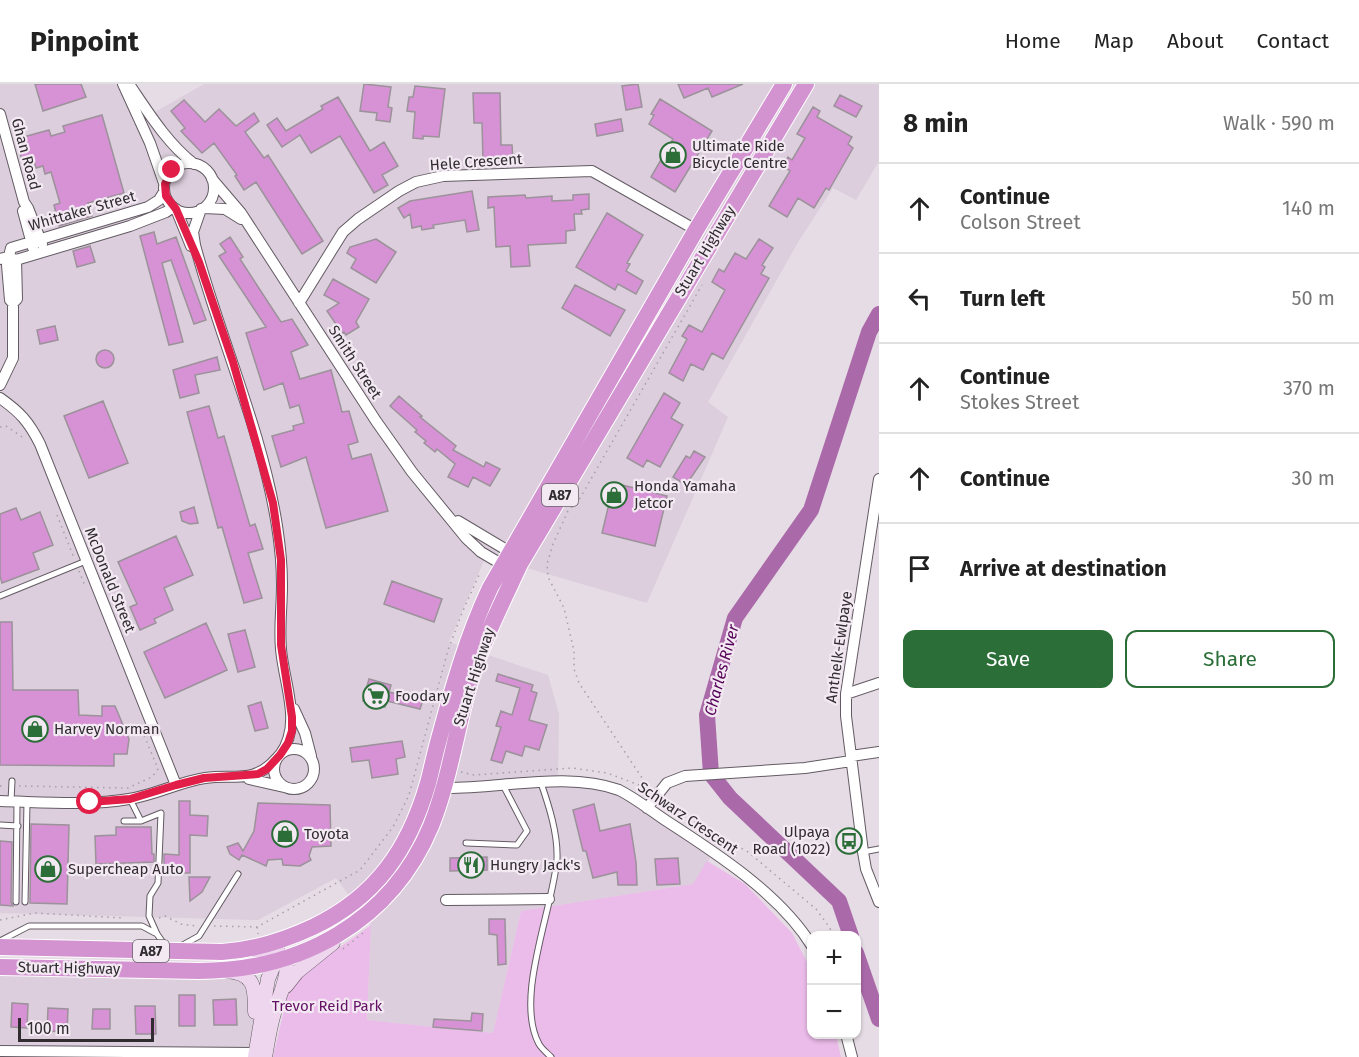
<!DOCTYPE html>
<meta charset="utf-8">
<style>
body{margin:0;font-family:"Fira Sans",sans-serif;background:#f2f2f2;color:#222}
.controls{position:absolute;right:18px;bottom:18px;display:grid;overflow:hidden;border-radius:12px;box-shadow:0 2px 4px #0004}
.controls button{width:54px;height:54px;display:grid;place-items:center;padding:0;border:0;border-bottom:2px solid #e0e0e0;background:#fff;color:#222;font:30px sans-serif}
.scale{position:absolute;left:18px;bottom:15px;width:136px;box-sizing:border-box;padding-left:6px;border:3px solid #302c30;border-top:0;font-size:16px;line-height:21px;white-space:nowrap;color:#302c30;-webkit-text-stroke:4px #f3e9f3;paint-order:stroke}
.stop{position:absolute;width:18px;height:18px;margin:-14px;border:4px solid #e11d48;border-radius:50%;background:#fff}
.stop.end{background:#e11d48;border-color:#fff;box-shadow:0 2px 6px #0008}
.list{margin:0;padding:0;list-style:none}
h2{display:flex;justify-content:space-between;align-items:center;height:78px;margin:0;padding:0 24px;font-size:26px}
h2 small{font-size:20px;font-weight:400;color:#767676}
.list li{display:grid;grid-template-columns:39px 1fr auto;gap:18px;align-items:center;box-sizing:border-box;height:90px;padding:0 24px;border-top:2px solid #e0e0e0}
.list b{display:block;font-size:22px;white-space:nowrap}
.list p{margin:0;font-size:20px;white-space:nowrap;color:#767676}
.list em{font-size:20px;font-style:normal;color:#767676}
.actions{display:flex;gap:12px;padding:18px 24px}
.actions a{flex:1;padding:14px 0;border:2px solid #2b6e38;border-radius:12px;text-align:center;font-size:21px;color:#2b6e38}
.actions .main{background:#2b6e38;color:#fff}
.icon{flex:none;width:33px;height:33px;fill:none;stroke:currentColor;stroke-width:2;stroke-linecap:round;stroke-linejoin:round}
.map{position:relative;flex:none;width:879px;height:973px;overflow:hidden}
header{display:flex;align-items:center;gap:36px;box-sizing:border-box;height:84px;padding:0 30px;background:#fff;border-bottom:2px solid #e0e0e0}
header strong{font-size:28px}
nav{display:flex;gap:33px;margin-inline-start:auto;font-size:21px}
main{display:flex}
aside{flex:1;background:#fff}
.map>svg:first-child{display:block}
.built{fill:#dccedc}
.green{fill:#ebbbe9}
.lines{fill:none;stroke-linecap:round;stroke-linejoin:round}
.river{stroke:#aa69a8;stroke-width:16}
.building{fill:#d692d4;stroke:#9b929a;stroke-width:1.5}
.service-casing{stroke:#635b63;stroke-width:7}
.minor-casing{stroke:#635b63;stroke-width:12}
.secondary-casing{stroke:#635b63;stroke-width:15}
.trunk-casing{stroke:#fff;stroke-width:18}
.path{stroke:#a79fa7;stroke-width:1.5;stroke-dasharray:1.5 4.5;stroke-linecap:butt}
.service{stroke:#fff;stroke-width:5}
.minor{stroke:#fff;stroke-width:10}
.secondary{stroke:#eed6ee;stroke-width:14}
.trunk{stroke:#d293d0;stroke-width:16}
.route{stroke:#e11d48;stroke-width:8}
.labels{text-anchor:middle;stroke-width:4.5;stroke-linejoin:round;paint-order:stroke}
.shield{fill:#f3e9f3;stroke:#6a656a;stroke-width:1.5}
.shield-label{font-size:14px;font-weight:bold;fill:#302c30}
.poi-label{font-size:15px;fill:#302c30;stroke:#f3e9f3;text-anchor:start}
.street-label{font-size:15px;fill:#302c30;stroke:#f3e9f3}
.park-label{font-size:15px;fill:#621062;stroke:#f3e9f3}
.water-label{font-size:16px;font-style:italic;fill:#540056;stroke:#f3e9f3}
</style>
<header>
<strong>Pinpoint</strong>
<nav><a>Home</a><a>Map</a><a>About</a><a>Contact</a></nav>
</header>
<main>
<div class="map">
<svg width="879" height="973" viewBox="0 0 879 973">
<rect width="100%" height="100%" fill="#e6dce5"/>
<!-- built -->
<path class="built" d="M0,0H121L134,40L204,0H879V77L856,116L833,104L797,160L708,318L728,333L647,519L486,472L449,558L548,591L559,630L558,698L605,701L714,768L693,800L521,827L493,949L367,936L371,841L336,794L258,836L0,829Z
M0,883L237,888L255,911V973H0Z"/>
<!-- green -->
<path class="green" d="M707,777L745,800L792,849L811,886L812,950L836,951L841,973H273L288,909L300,892L371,841L367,936L493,949L521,827L693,800Z"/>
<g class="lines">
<!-- river -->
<path class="river" d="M851,852L839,817L730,714L711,690L707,631L735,534L811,426L869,248L879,230
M856,869L879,935"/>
</g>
<!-- building -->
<path class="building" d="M35,0H81L86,13L43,27Z
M364,0L391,3L388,23L392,24L390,38L376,36L377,29L360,27Z
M638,0L642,23L626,26L622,2Z
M678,0H743L712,13L708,4L684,14Z
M415,2L445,5L439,53L423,52V55L413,54L415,28L407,27L409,13H413Z
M473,9H500L501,61H512L513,77H483L482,39H474Z
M840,11L862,22L856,33L834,22Z
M338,13L370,67L384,58L398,82L382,91L388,101L374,109L340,52L311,69L300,51L282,63L267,41L277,34L286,47L323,25L321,22Z
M660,15L712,47L675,108L651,93L673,55L649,40L654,31L651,30Z
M184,16L205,38L219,25L236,42L254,29L259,37L245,48L264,74L268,71L323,157L302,170L256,98L244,106L235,92L237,91L214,59L202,69L181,47L185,44L171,27Z
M813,23L820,27L817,33L852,53L848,60L853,64L829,106L826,104L814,124L798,114L787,133L769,122L790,87L783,82L788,73L792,76L805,54L797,50Z
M102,31L124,109L88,119L92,132L59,142L54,121L60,119L51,88L45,90L43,82L36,84L34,77L23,80L16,55L49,46L51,52L65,48L63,42Z
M621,35L623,47L597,52L595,40Z
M472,107L479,146L467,148L465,136L433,141L434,144L422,146L421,142L412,144L410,130L404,134L398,124L410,117Z
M589,110V125L581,126L582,130H574L575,146L566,147V159L528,161L530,182L511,183L510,162L496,163L494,123L488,124V113L525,111L526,114L552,112V117L573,116V111Z
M607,129L643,151L627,179L630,180L626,187L643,197L636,210L618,200L615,206L576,183Z
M154,148L157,160L176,153L206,236L194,240L171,176L162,179L183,258L169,261L140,152Z
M230,153L243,173L240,175L281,238L292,235L308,261L291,268L300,295L331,286L342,328L349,327L358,358L348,361L352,375L371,370L388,427L326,444L306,373L281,383L272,352L294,346L293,342L304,339L299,321L290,324L283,299L264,306L246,249L266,243L219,172L226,168L220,160Z
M376,155L396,168L376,199L351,184L356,175L347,169L350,163Z
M759,155L773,164L762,181L765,183L761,190L769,194L723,275L712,269L703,286L691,280L683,297L669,289L687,255L682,252L689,241L702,248L725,206L712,198L719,185L724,188L735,169L746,175Z
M90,162L95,178L77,183L73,167Z
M333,195L369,215L356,238L359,243L346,251L344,248L342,249L327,227L339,219L324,211Z
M575,201L625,226L610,252L562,224Z
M55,242L58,256L40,260L37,246Z
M96 275a9 9 0 1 1 18 0a9 9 0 1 1-18 0Z
M217,273L220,286L195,291L199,309L180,314L173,286Z
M664,309L680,319L671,334L683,341L660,383L647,376L643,383L627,374Z
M399,312L422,332L420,333L456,362L453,366L484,383L486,378L500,385L490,402L473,393L468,403L448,393L455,380L437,365L435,368L424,359L426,357L415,348L417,346L390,322Z
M103,317L128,379L89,394L64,332Z
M209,322L218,354L224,352L250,442L255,440L263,465L248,469L262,514L244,519L222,443L218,444L187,328Z
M694,367L705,373L686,401L673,393L686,372L690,374Z
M614,399L667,412L655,462L602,449Z
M194,423L198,439L190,440L182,437L180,428Z
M16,424L21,436L40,428L53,461L33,469L39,485L2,499L0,492V430Z
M176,452L193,491L164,504L173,526L154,535L156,539L140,546L130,523L137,520L118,478Z
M392,497L442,515L434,538L384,520Z
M0,538H12L13,606H78L79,631L102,632V622H115L129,655L127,670H114V682L0,681Z
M206,539L227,586L165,614L144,568Z
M245,546L255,583L238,588L228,550Z
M498,590L533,601L531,607L537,609L529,636L547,641L539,666L525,662L522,672L506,667L502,679L491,676L501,643L496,642L501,627L512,631L520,604L496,597Z
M369,595L391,601L389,608L423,616L420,625L387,617L385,623L363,617Z
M261,618L268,644L255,647L248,622Z
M402,657L405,673L396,675L398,690L372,694L369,676L352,678L350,664Z
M179,717H190V731L208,732L207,752L190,751V789H177V782H164V770L179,771Z
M258,719L330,721L331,762L312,763L309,772L311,776L300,782L283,781L282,775L268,776L266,782L242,771L239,776L230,770L227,763L238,759L243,767L254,747Z
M594,720L600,747L630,740L636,778L637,801H618L617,788L593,794L586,767H583L573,726Z
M31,740L69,741L67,820L30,819Z
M116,743H151L152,770H154V778L96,780L95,752L116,751Z
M0,757L12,758L11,818L13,822L0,821Z
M487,773V786L450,787V774Z
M678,774L680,800L657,801L655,775Z
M189,793H210L202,808L190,817Z
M489,835H505L506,880L498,881L497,851L489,850Z
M179,911H195V942H179Z
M236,915L237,941H214L213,916Z
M12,919L28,920L27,944L11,943Z
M135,922H155L156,950H136Z
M48,924L68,925L67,948L47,947Z
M93,925H110V945H92Z
M472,929L483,930L482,947L433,943L434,935L471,937Z"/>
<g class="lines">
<!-- service casing -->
<g class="service-casing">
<path id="service" d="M0,512L86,477
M541,699C549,722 558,750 557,775C553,825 514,914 539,960C541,964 547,969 551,973
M11,717L12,697
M124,737H141L130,715
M141,737L161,729L158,799L150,812L149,832L157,850L166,863
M0,741L18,742
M466,759L517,761L527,747L503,701
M863,768L879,765
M16,818L17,718
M25,818L27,718
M0,857L29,842H142L155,849
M181,862L199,852L238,790"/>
</g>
<!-- minor casing -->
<g class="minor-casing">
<path id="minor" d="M123,0L150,59L164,99
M129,0C148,28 167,59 194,80
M0,30L24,118L28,124L42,160
M164 104a25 25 0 1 1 50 0a25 25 0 1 1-50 0Z
M212,95L241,129L376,337L412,388L466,454L481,468L503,481
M204,124L225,125L241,135
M176,125L191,162
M201,125L193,148L195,161C220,255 262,346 277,442C280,461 282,481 282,501C282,523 279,544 281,565C284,601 303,640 280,671
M23,127L33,164
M0,175L8,173L16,176L130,142L166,128L173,123
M13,219L17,215L16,176
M299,219L343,148L358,135L399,107L416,98L443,92L592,87L696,146
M0,301L13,274V219L10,216L7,181L11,164L148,123L159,116L164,108
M0,314C20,328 29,338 40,360L176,701
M879,395L846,610V632L863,768L866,785L879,818
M458,437L510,468
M846,610L879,599
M294,625L305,649L311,672
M274 685a20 20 0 1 1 40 0a20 20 0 1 1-40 0Z
M851,672L879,668
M249,695L284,703
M444,704C499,705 567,687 619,706C635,714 650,726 665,736C716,769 780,810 812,862
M0,717C42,718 88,722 129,715C155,711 179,698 205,694C235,690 255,700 277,674
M647,724L667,699L685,692L805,684L851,677
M446,816L549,815
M846,950L852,973
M0,967L255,969"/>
</g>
<!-- secondary casing -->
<g class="secondary-casing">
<path id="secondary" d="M255,866C305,864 283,899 275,926C270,941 268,957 265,973
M227,887C255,889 255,904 255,928
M286,902L297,888L333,859
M255,973L268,895L279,869"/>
</g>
<!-- trunk casing -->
<g class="trunk-casing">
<path id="trunk" d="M0,863L222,868C255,866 283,857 313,843C376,813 409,765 428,699C432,684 435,669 439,655C453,603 467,553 490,504L696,146L784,0
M0,883L199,887C300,887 391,838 431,742C449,697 456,648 469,601C482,558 501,521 520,480L806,0"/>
</g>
<!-- path -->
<path class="path" d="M0,343L6,342L25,355
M568,427L553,460L547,480L548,493L564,524L574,567V585L579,599L648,703
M567,428L579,416L702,201
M57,431L74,474
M79,487L85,502
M461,688L474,691L572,684L607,689L650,705
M0,702H5
M19,702L128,704L152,693L158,685L142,646
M664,719L673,726L748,768L816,825L830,844L832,852
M159,834L165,832L181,840L197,842
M0,836L35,829L124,834
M214,842L257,843L360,786L393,743L409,711L448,566L462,529L479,491
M257,843L258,850
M343,865L363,849"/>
<!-- service -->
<use href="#service" class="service"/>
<!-- minor -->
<use href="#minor" class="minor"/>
<!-- secondary -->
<use href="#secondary" class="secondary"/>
<!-- trunk -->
<use href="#trunk" class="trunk"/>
</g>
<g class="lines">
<!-- route -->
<path class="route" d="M90,718L130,715L176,701L204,694L258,690L267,685L280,671L288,659L292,647V633L281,561V476L273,419L233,278L199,178L176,125L166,112L165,100L172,86"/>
</g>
<!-- icons -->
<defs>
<g id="shop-ring" transform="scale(1.35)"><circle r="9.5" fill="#f3e9f3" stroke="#2b6e38" stroke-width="1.5"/><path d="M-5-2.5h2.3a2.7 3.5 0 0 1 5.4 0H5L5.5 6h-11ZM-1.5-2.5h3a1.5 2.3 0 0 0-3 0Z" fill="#2b6e38"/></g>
<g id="supermarket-ring" transform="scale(1.35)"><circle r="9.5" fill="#f3e9f3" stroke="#2b6e38" stroke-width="1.5"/><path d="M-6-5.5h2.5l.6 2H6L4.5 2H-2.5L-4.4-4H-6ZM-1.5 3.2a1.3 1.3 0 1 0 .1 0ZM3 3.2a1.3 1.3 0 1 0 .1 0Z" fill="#2b6e38"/></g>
<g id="bus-ring" transform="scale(1.35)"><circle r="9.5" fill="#f3e9f3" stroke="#2b6e38" stroke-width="1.5"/><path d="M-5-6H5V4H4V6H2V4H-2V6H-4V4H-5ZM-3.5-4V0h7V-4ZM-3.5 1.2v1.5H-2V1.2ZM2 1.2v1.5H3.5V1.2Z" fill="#2b6e38"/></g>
<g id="restaurant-ring" transform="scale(1.35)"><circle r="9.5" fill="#f3e9f3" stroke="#2b6e38" stroke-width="1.5"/><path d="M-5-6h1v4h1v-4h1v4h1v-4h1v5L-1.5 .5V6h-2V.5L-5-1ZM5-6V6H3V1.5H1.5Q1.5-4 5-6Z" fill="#2b6e38"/></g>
</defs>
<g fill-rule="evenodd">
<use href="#shop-ring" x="673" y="71"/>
<use href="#shop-ring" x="614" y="411"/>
<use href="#supermarket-ring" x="376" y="612"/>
<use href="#shop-ring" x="35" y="645"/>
<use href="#shop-ring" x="285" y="750"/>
<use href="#bus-ring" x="849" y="757"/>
<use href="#restaurant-ring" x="471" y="781"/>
<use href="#shop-ring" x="48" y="785"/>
</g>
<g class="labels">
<!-- shield labels -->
<g class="shield">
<rect x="542" y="400" width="36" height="22" rx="4.5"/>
<rect x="133" y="856" width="36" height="22" rx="4.5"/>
</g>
<g class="shield-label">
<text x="560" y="416">A87</text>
<text x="151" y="872">A87</text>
</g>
<!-- poi labels -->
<g class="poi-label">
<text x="692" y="67">Ultimate Ride<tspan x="692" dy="17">Bicycle Centre</tspan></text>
<text x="634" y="407">Honda Yamaha<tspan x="634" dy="17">Jetcor</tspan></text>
<text x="395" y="617">Foodary</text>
<text x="54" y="650">Harvey Norman</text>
<text x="830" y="753" text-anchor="end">Ulpaya<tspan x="830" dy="17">Road (1022)</tspan></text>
<text x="304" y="755">Toyota</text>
<text x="490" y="786">Hungry Jack's</text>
<text x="68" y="790">Supercheap Auto</text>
</g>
<!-- street labels -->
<g class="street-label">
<text transform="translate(26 70) rotate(75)" y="5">Ghan Road</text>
<text transform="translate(476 78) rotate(-4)" y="5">Hele Crescent</text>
<text transform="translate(82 127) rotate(-16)" y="5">Whittaker Street</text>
<text transform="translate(705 167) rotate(-59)" y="5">Stuart Highway</text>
<text transform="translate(355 278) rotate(57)" y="5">Smith Street</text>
<text transform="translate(110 496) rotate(68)" y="5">McDonald Street</text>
<text transform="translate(839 563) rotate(-82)" y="5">Anthelk-Ewlpaye</text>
<text transform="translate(474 593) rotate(-72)" y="5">Stuart Highway</text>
<text transform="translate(688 734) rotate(34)" y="5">Schwarz Crescent</text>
<text transform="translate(69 884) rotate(1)" y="5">Stuart Highway</text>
</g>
<!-- park labels -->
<g class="park-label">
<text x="327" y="927">Trevor Reid Park</text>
</g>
<!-- water labels -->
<g class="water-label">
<text transform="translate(721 586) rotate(-75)" y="6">Charles River</text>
</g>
</g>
</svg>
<div class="controls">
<button>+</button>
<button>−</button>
</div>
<div class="scale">100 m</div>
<div class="stop" style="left:90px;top:718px"></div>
<div class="stop end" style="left:172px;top:86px"></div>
</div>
<aside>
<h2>8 min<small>Walk · 590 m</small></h2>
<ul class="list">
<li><svg class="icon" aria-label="ahead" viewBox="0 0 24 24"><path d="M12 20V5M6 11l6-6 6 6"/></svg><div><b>Continue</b><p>Colson Street</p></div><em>140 m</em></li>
<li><svg class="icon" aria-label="left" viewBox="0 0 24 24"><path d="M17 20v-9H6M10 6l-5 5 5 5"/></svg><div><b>Turn left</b></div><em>50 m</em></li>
<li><svg class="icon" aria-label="ahead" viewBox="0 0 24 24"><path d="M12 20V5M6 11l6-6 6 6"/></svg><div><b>Continue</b><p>Stokes Street</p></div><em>370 m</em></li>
<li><svg class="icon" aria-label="ahead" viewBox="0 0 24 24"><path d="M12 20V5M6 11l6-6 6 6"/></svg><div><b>Continue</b></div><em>30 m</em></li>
<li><svg class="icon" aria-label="arrive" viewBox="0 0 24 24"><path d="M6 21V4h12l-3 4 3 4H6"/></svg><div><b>Arrive at destination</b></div></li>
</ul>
<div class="actions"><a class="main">Save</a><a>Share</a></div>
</aside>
</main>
